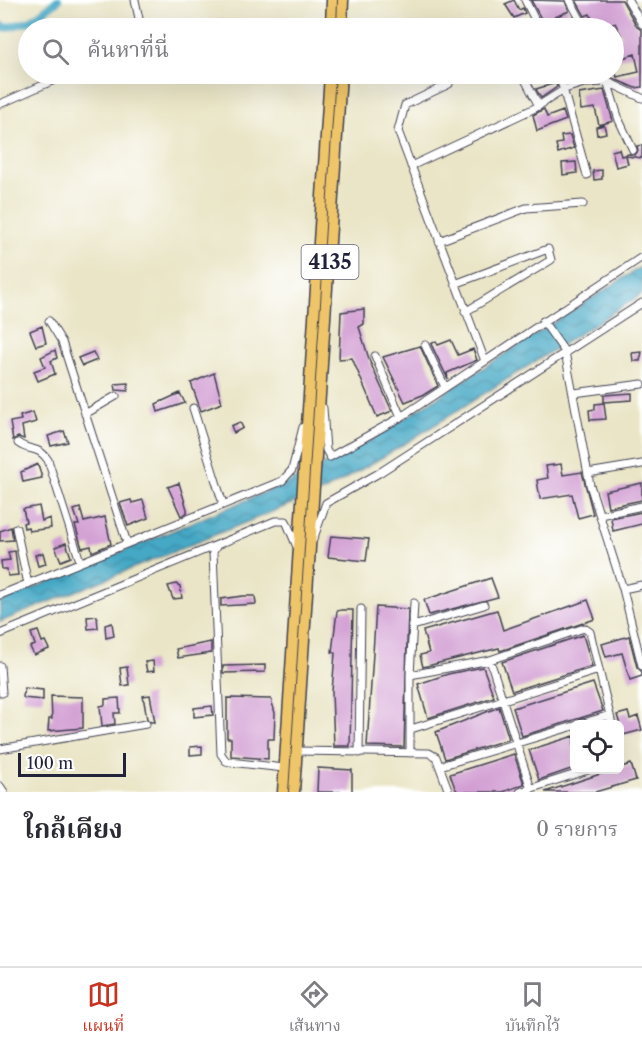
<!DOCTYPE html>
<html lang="th">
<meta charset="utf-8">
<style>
body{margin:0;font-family:"Libre Caslon Text","Noto Serif Thai",serif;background:#f2f2f3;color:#2b2b33}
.controls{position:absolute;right:18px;bottom:18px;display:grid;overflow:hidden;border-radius:9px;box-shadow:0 6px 24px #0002}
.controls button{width:54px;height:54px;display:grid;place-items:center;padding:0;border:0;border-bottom:2px solid #e1e1e2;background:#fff;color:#2b2b33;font:30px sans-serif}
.scale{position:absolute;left:18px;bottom:15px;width:108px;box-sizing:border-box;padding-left:6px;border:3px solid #22223b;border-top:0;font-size:16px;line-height:21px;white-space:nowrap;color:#22223b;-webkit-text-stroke:4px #fff;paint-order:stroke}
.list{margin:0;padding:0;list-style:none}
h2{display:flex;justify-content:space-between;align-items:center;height:78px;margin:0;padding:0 24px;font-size:26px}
h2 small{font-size:20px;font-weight:400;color:#7c7c81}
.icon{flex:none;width:33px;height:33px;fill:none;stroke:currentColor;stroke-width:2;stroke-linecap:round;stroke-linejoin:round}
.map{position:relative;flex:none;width:642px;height:792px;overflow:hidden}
.search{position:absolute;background:#fff;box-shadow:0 6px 24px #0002;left:18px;right:18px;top:18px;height:66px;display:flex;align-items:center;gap:15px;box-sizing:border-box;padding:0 21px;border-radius:33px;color:#7c7c81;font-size:22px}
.sheet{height:174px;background:#fff}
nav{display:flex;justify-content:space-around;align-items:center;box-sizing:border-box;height:84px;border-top:2px solid #e1e1e2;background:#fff;font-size:16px;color:#7c7c81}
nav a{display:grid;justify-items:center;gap:3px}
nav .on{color:#c8321e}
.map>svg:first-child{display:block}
.water{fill:url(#water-waves);stroke:#346580;stroke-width:1.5}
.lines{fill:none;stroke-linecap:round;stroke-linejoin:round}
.canal{stroke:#45a8c5;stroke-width:8}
.building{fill:#d29ed3}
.street-casing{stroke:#403f50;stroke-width:9}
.primary-casing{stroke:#403f50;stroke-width:13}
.street{stroke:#fff;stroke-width:7}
.primary{stroke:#eec569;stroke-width:10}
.labels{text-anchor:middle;stroke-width:4.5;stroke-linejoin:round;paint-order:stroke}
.shield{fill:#fff;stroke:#646476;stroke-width:1.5}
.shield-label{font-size:20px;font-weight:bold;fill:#22223b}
</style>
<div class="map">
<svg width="642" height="792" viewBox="0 0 642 792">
<defs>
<pattern id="water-waves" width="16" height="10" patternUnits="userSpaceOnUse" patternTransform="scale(1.5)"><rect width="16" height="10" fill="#45a8c5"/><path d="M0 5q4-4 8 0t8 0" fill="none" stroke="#3988a1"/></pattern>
</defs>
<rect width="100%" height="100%" fill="#fff"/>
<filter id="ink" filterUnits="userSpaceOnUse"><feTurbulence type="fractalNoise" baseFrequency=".0167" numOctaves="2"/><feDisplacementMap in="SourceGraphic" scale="12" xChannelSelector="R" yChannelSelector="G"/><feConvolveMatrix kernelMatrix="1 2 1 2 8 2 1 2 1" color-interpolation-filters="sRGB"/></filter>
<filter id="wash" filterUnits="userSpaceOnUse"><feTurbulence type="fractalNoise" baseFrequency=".008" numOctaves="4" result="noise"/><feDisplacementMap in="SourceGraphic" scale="24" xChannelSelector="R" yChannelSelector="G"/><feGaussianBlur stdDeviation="1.35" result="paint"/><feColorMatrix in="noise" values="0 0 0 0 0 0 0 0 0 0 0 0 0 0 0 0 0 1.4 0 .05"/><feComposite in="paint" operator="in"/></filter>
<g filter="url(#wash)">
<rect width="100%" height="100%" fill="#eae5c6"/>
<!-- water -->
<path class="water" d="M642,266V294L398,448L326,490L0,622V602L290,482L371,440Z"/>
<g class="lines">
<!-- canal -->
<path class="canal" d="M0,25L5,28L31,21L58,0"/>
</g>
<g id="blocks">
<!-- building -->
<path class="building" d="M514,0L519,10L523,8L525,13L514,18L505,4Z
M531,0L565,1L569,11L555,17L558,26L546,28Z
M576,0H622L637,27L642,30V87L635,88L612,78L611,74H616L617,77L639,72L635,54L614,61V39L622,37L615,23L603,28H591L593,22L590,14L585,16Z
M556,83L557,87L541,98L536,89Z
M604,90L613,121L599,125L595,108L581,110L579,94Z
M544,109L547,117L563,111L566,120L537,131L533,115Z
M604,125L606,133L597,135L596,127Z
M570,135L574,148L558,153L556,144L562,143L561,136Z
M642,145V158L626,156L628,164L616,167L612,151L619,149L621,156L629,154L635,155L638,151L637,146Z
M576,162L577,173L563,175L562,163Z
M602,170V179L594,180L593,171Z
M364,309V324L359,327L370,362L392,411L377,417L352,358L339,359L341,312Z
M42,326L46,343L36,346L30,331Z
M451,340L458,355L473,349L477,360L447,373L448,379L431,344L436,341L438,345Z
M420,346L438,386L425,394L405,402L383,357Z
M55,350L57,358L51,361L55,374L38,381L34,371L45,367L41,357Z
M93,352L97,360L82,366L78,358Z
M642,352L640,361H633L632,353Z
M214,373L222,403L201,411L191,383Z
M128,383V391L116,390L115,384Z
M180,393L185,403L158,412L156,404Z
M632,393V400L604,402V395Z
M604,403L606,419L590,420L589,410L595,409V404Z
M33,412L36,422L22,426L24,439L18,437L13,440L10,422L21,420L20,416Z
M240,422L243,428L234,433L231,426Z
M64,431L68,442L51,446L48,436Z
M38,464L42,478L23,482L21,472Z
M561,464L563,475L582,472L593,514L578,518L572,494L540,499L537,480L548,478L546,466Z
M179,483L187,509V513L181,516L168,487Z
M642,483V500L608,507L605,491Z
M131,500L132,503L143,500L148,518L128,526L120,503Z
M39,506L42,521L50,518L51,528L29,531L28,527L24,528L23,523L26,522L23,509Z
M80,508L84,522L105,517L111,544L92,552L91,546L82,548L75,525H79L74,510Z
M642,512V524L613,531L611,518Z
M11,527L13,540L0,541V531Z
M331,536L369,539L366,561L328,557Z
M66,543L71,557L61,561L55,547Z
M15,551L18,575L8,576L7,569H2L1,561L10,560L8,552Z
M43,553L46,564L38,566L35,555Z
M491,578L498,597L429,615L424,600Z
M176,584L180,586L182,598L173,599L168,586Z
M243,596H255L256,604L221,606V599Z
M588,600L595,619L500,651L499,648L423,667L420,655L429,653L423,631L497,610L503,630Z
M376,607L408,609L404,747L367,746Z
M341,610H353L350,746H334L332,692L335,653L332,652L337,611Z
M97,616L98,628L88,629L87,617Z
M112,623L114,636L106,638L105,625Z
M38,631L42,642L45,641L49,649L34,655L30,647L35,645L31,633Z
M583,635L592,666L512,691L502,662Z
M629,636L637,667L642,672V676L630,680L622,653L606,657L602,644Z
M211,642V653L178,658L176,649Z
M153,661L154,671L147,672L145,662Z
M265,665V672L223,673V666Z
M127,667L129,685L122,686L120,668Z
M483,667L494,697L428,718L418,684L448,674Z
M593,683L603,711L522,736L513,708Z
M24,688L43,690V700L23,698Z
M150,695L155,722H151L147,719L143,696Z
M51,696L83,697V728L48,731L49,719H52Z
M119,698L120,713H114L115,724L102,726L100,706L105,705V699Z
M227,698L271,699L275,713L274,739H268V759L231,756V738H227Z
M212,706L213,715L194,717V708Z
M499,707L509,739L445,759L436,732Z
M628,712L630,719L638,716L642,730L623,735L617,715Z
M574,736V768L539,780L529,750Z
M202,746V754L190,755V747Z
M514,754L524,784L503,792H458L455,788L450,774Z
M631,764L636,780L595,792H545Z
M318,768L352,770V792H317Z"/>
</g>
</g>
<g filter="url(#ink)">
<use href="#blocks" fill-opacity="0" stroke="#403f50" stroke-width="1.5"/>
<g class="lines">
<!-- street casing -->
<g class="street-casing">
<path id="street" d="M135,0L141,28
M525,0L539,28
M570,0L585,28
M628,0L642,24
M522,74L539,106
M559,74L587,175
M605,74L619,120L633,150
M449,84L405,105L398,131L485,361
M0,104L68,74
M411,166L535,108L565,89L584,83L608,82L642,98
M439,241L526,208L583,204
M455,284L548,249L551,260L465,312
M49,321L62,342L127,543
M543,321L565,352L590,485L623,589L642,666
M425,345L445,387
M375,356L401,417
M574,393L642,384
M193,408L223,504
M323,408L326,450L330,457L401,417L642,257
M85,414L116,396
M18,443C29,452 38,445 48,460L80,561
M588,473L642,464
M600,515L642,506
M16,528L28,584
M313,540L326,503L379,473L642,303
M216,547L213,552L221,754L226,761L230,762L284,768
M623,589L642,585
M0,595L282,481L292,470L303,427
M413,626L484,605
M0,634L275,521H286L297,547
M490,660L531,789
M0,666L2,693
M410,675L414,603
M580,724L610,715
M411,729L599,670
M0,749L146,724
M297,751L429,753L436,757L449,792
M359,753L361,609
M410,753V675L490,660L584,628L590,632L612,724
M440,766L574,726
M0,786L4,792
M520,792L588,770"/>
</g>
<!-- primary casing -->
<g class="primary-casing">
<path id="primary" d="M331,28L332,0
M342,28L343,0
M283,792L330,74
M294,792L341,74"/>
</g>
<!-- street -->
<use href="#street" class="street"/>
<!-- primary -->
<use href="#primary" class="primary"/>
</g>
</g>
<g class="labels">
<!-- shield labels -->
<rect class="shield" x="301.5" y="245" width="57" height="34" rx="4.5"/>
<g class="shield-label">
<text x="330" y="269">4135</text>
</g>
</g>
</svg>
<div class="controls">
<button><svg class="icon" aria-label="locate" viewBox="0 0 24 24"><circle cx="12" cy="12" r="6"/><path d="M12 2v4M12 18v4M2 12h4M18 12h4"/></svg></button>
</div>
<div class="scale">100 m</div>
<div class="search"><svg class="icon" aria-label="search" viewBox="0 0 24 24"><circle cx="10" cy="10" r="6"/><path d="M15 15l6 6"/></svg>ค้นหาที่นี่</div>
</div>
<section class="sheet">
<h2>ใกล้เคียง<small>0 รายการ</small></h2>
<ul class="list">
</ul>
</section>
<nav>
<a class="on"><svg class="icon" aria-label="map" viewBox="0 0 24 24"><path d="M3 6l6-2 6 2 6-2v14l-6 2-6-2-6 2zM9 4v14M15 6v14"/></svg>แผนที่</a>
<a><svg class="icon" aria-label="directions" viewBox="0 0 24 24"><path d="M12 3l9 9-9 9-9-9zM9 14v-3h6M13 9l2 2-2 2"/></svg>เส้นทาง</a>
<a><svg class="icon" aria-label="saved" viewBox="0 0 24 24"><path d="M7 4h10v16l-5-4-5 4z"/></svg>บันทึกไว้</a>
</nav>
